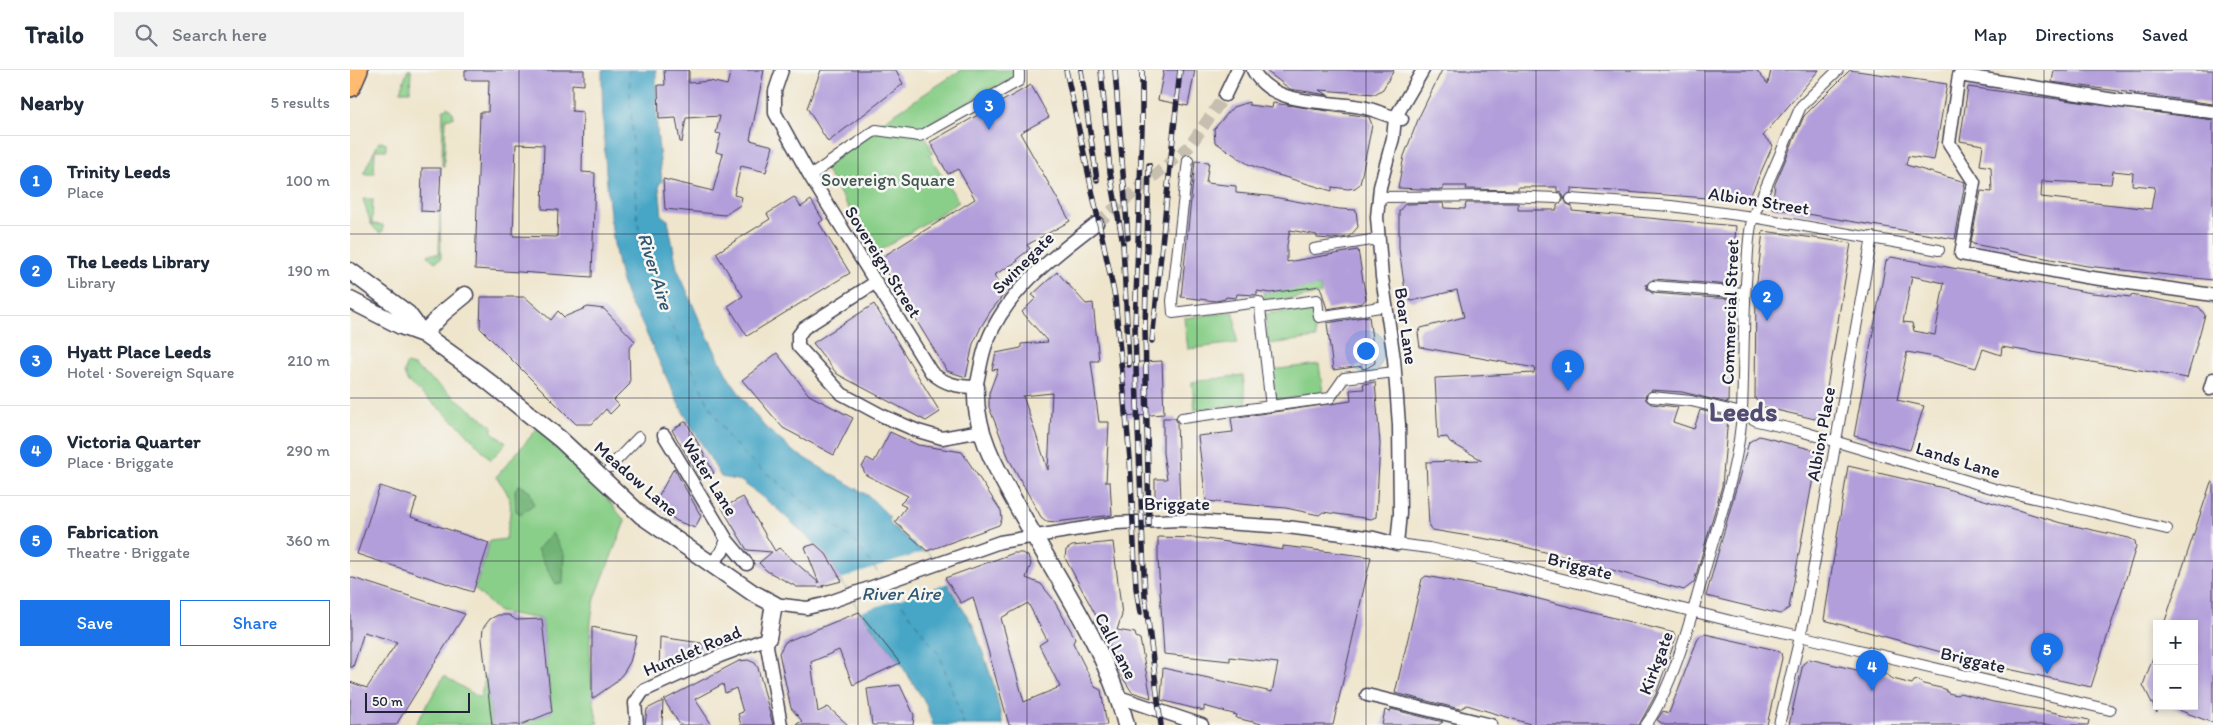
<!DOCTYPE html>
<meta charset="utf-8">
<style>
body{margin:0;font-family:Itim,sans-serif;background:#f2f2f3;color:#1f2937}
.controls{position:absolute;right:15px;bottom:15px;display:grid;overflow:hidden;border-radius:0px;box-shadow:0 2px 8px #0003}
.controls button{width:45px;height:45px;display:grid;place-items:center;padding:0;border:0;border-bottom:1px solid #e0e1e3;background:#fff;color:#1f2937;font:25px sans-serif}
.scale{position:absolute;left:15px;bottom:12px;width:105px;box-sizing:border-box;padding-left:5px;border:2px solid #22223b;border-top:0;font-size:14px;line-height:18px;white-space:nowrap;color:#22223b;-webkit-text-stroke:4px #f6f6f2;paint-order:stroke}
.you{position:absolute;left:1015px;top:280px;width:18px;height:18px;margin:-12px;border:4px solid #fff;border-radius:50%;background:#1a73e8;box-shadow:0 0 0 8px #1a73e833}
.badge{display:grid;place-items:center;width:32px;height:32px;border-radius:50%;background:#1a73e8;color:#fff;font-size:16px;font-weight:700}
.pin{position:absolute;translate:-50% -41px;filter:drop-shadow(0 1px 2px #0008)}
.pin::after{content:'';position:absolute;top:26px;width:18px;height:15px;background:inherit;clip-path:polygon(0 0,100% 0,50% 100%)}
.list{margin:0;padding:0;list-style:none}
h2{display:flex;justify-content:space-between;align-items:center;height:65px;margin:0;padding:0 20px;font-size:21px}
h2 small{font-size:16px;font-weight:400;color:#747a83}
.list li{display:grid;grid-template-columns:32px 1fr auto;gap:15px;align-items:center;box-sizing:border-box;height:90px;padding:0 20px;border-top:1px solid #e0e1e3}
.list b{display:block;font-size:19px;white-space:nowrap}
.list p{margin:0;font-size:16px;white-space:nowrap;color:#747a83}
.list em{font-size:16px;font-style:normal;color:#747a83}
.actions{display:flex;gap:10px;padding:15px 20px}
.actions a{flex:1;padding:11px 0;border:1px solid #1a73e8;border-radius:0px;text-align:center;font-size:18px;color:#1a73e8}
.actions .main{background:#1a73e8;color:#fff}
.icon{flex:none;width:28px;height:28px;fill:none;stroke:currentColor;stroke-width:2;stroke-linecap:round;stroke-linejoin:round}
.map{position:relative;flex:none;width:1863px;height:655px;overflow:hidden}
header{display:flex;align-items:center;gap:30px;box-sizing:border-box;height:70px;padding:0 25px;background:#fff;border-bottom:1px solid #e0e1e3}
header strong{font-size:24px}
nav{display:flex;gap:28px;margin-inline-start:auto;font-size:18px}
.search{width:350px;height:45px;background:#f2f2f3;display:flex;align-items:center;gap:12px;box-sizing:border-box;padding:0 18px;border-radius:0px;color:#747a83;font-size:19px}
main{display:flex}
aside{flex:1;background:#fff}
.map>svg:first-child{display:block}
.green{fill:#8acf89;stroke:#567862}
.forest{fill:#6fb275;stroke:#486a58}
.water{fill:#47a6c6;stroke:#346480}
.pier{fill:#efe5cc}
.lines{fill:none;stroke-linecap:round;stroke-linejoin:round}
.ferry{stroke:#315773;stroke-width:1;stroke-dasharray:6 5;stroke-linecap:butt}
.building{fill:#b29eda;fill-rule:evenodd}
.minor-tunnel{stroke:#c6beaf;stroke-width:12;stroke-dasharray:12 6;stroke-linecap:butt}
.pedestrian-casing{stroke:#413f51;stroke-width:12}
.minor-casing{stroke:#413f51;stroke-width:15}
.tertiary-casing{stroke:#413f51;stroke-width:19}
.primary-casing{stroke:#413f51;stroke-width:24}
.pedestrian{stroke:#fff;stroke-width:10}
.minor{stroke:#fff;stroke-width:12}
.tertiary{stroke:#fff;stroke-width:16}
.primary{stroke:#ffbb71;stroke-width:21}
.rail-casing{stroke:#22223b;stroke-width:5.5}
.rail{stroke:#f6f6f2;stroke-width:4;stroke-dasharray:11;stroke-linecap:butt}
.grid{fill:none;stroke:#22223b;stroke-width:1;stroke-opacity:0.55}
.labels{text-anchor:middle;stroke-width:5;stroke-linejoin:round;paint-order:stroke}
.park-label{font-size:18px;fill:#415652;stroke:#f6f6f2}
.street-label{font-size:18px;fill:#22223b;stroke:#f6f6f2}
.water-label{font-size:19px;font-style:italic;fill:#315773;stroke:#f6f6f2}
.town-label{font-size:28px;font-weight:bold;fill:#544d73;stroke:#f6f6f2}
</style>
<header>
<strong>Trailo</strong>
<div class="search"><svg class="icon" aria-label="search" viewBox="0 0 24 24"><circle cx="10" cy="10" r="6"/><path d="M15 15l6 6"/></svg>Search here</div>
<nav><a>Map</a><a>Directions</a><a>Saved</a></nav>
</header>
<main>
<aside>
<h2>Nearby<small>5 results</small></h2>
<ul class="list">
<li><span class="badge">1</span><div><b>Trinity Leeds</b><p>Place</p></div><em>100 m</em></li>
<li><span class="badge">2</span><div><b>The Leeds Library</b><p>Library</p></div><em>190 m</em></li>
<li><span class="badge">3</span><div><b>Hyatt Place Leeds</b><p>Hotel · Sovereign Square</p></div><em>210 m</em></li>
<li><span class="badge">4</span><div><b>Victoria Quarter</b><p>Place · Briggate</p></div><em>290 m</em></li>
<li><span class="badge">5</span><div><b>Fabrication</b><p>Theatre · Briggate</p></div><em>360 m</em></li>
</ul>
<div class="actions"><a class="main">Save</a><a>Share</a></div>
</aside>
<div class="map">
<svg width="1863" height="655" viewBox="0 0 1863 655">
<rect width="100%" height="100%" fill="#f6f6f2"/>
<filter id="ink" filterUnits="userSpaceOnUse"><feTurbulence type="fractalNoise" baseFrequency=".02" numOctaves="2"/><feDisplacementMap in="SourceGraphic" scale="10" xChannelSelector="R" yChannelSelector="G"/><feConvolveMatrix kernelMatrix="1 2 1 2 8 2 1 2 1" color-interpolation-filters="sRGB"/></filter>
<filter id="wash" filterUnits="userSpaceOnUse"><feTurbulence type="fractalNoise" baseFrequency=".0096" numOctaves="4" result="noise"/><feDisplacementMap in="SourceGraphic" scale="20" xChannelSelector="R" yChannelSelector="G"/><feGaussianBlur stdDeviation="1.12" result="paint"/><feColorMatrix in="noise" values="0 0 0 0 0 0 0 0 0 0 0 0 0 0 0 0 0 1.4 0 .05"/><feComposite in="paint" operator="in"/></filter>
<g filter="url(#wash)">
<rect width="100%" height="100%" fill="#efe5cc"/>
<!-- green -->
<path class="green" d="M58,0H61L60,21H50Z
M611,0H664V7L574,57V64L583,83L579,85L609,132L526,183L471,92Z
M98,37L103,43V48H96L94,96H92L93,40Z
M29,72L36,73V80H25L24,104H16L14,102Z
M13,129H23L22,154L33,155V161L29,163L21,154Z
M90,143L91,188L85,192L78,186L79,184H89Z
M970,216L971,224L915,233L913,222Z
M962,238L966,268L918,274L915,244Z
M884,242L887,273L838,279L834,248Z
M56,294L64,296L143,357L141,361L156,373L141,390L113,359L57,311L54,303Z
M969,294L973,324L925,330L921,300Z
M893,305L896,334L845,340L842,312Z
M188,358L236,403L275,451C266,475 256,499 247,523C235,555 240,621 248,654L245,655H170L202,642L192,549L149,542L125,519L140,471L156,469C160,438 167,432 146,407Z
M136,605L142,655H65L94,606L130,628Z"/>
<!-- forest -->
<path class="forest" d="M169,415L179,420L184,434L171,444L166,441L165,420Z
M202,463L214,484L213,514H206L187,480Z"/>
<!-- water -->
<path class="water" d="M252,0H306L307,59L312,112L309,114L312,146L318,150L327,198L349,249L378,307L398,336L414,356L444,382L519,426L539,446L540,454L573,482L577,481L624,557L643,612L653,655H583L575,632L550,593L510,542L476,484L425,437L391,411L371,407L329,335L288,245C257,216 252,46 252,0Z"/>
<!-- pier -->
<path class="pier" d="M577,481L598,513L510,542L491,509Z"/>
<g class="lines">
<!-- ferry -->
<path class="ferry" d="M279,0L286,138L291,175L300,211L360,337L380,369L396,386L411,399L504,471L532,508
M539,517L590,586L614,655"/>
</g>
<g id="blocks">
<!-- building -->
<path class="building" d="M115,0H234V15L222,14V41L233,42L232,102L245,103L242,207L125,199L130,42H138L139,10H115ZM166,74L194,75L192,139L208,140L207,167L163,166Z
M314,0H339V13L360,11L377,15L381,0H414L400,70L423,76L416,102L391,96L384,125L392,127L390,135L375,145L315,139L313,109L363,121L373,84L366,82L371,64L366,63L370,46L336,48L332,72H330L326,48L309,49L308,15H315Z
M471,0H546L553,14L478,72L457,38Z
M814,0H845L838,36L808,30Z
M915,0H1044L1033,19L1025,24L969,20L978,25L940,19Z
M1092,0H1406L1418,14L1421,0H1469L1413,66L1423,75L1398,131L1221,118V122L1214,128L1217,134L1222,136V141L1386,156L1381,215L1304,209L1296,215L1297,219L1302,223L1380,229L1378,333L1332,322L1302,320L1295,326L1296,330L1301,334L1328,337L1323,352L1344,359L1350,340L1378,347L1372,416L1344,512L1334,520L1215,487L1155,472L1082,460L1079,456L1076,392L1132,390L1100,372L1097,367L1088,368L1085,308L1184,303L1185,298L1070,277L1068,263L1071,258L1114,247L1107,220L1062,231L1056,228L1049,178V141L1055,134L1093,133L1094,138L1115,139L1116,133H1168V140H1207V135L1212,132L1214,128L1211,122L1207,121V117H1168V120L1116,119L1117,116H1093V120L1048,118L1054,86L1069,47Z
M1500,0L1597,14L1584,90L1558,86L1556,95L1615,112L1605,169L1422,138L1425,114L1454,46Z
M1704,0H1863V34L1702,12Z
M681,15L699,47L670,63L720,151L677,175L680,179L667,189L668,191L644,205L655,223L640,242L631,257L623,274L616,307L597,301L529,189L625,129L608,99L598,104L580,72Z
M1618,17L1863,50V210L1737,196L1623,174L1621,172L1631,121L1642,122L1641,97L1630,95L1633,75L1610,71ZM1763,101L1783,103L1782,115L1805,117L1801,139L1691,127L1692,111L1761,114Z
M899,32V35L922,38L923,33L1019,47L1022,55L1010,114L1005,118L998,119L982,117V121L921,103L898,94L865,72L864,59L883,37Z
M845,91L859,92L856,113L886,116V123L918,126L989,139L1006,140L1008,157L999,167L982,169L967,168V165L940,160L937,175V192L1008,180L1016,229L1012,233L977,239L970,216L920,223L907,221V225L887,224L886,228L876,227L875,229L866,231L831,227Z
M72,98H91L89,142L71,141Z
M444,127L451,137L461,130L473,150L469,153L500,203L397,266L378,236L393,226L366,183L420,149L417,144Z
M1413,161L1501,173L1473,342L1465,349L1413,337L1405,329L1406,220Z
M1541,187L1742,223L1781,227V225L1849,237L1855,245L1837,308L1652,277L1651,285L1633,279L1626,298L1590,288L1557,282L1547,330L1574,336L1560,380L1504,366L1536,191ZM1562,206L1594,213L1585,265L1564,261L1562,253L1553,252Z
M707,202L736,234L743,233L749,291H741L749,352H759L756,412H760L762,445L706,452L696,451L691,447L660,391L639,337V323L648,299L642,300L646,283L671,278V274L698,272L672,242L686,228L682,225ZM702,323L698,400L673,326Z
M131,227H175L201,250L208,241L214,247L238,237L254,239L285,271L279,279L280,314L264,330L269,335L260,344L256,339L242,354H226L130,258Z
M524,234L590,342L576,351L487,304L463,273Z
M1019,246L1025,293L1017,298L1012,299V296L983,300L977,253Z
M427,283L459,325L503,348L484,385L433,358L392,310Z
M812,291L814,344L773,347L769,293Z
M1025,312L1030,374L1026,447L1021,449L973,442L969,445L936,438L856,431L848,366L883,362L881,348L1001,331L1000,320L1014,319L1013,314Z
M813,348H825L827,352L830,433L805,436V409H817L813,383Z
M336,351L364,403L351,410L322,360Z
M540,362L568,375L612,382L651,441L652,449L649,455L577,481L545,452L556,437L550,434L558,426L516,405L512,397L517,388L524,392Z
M1409,366L1468,381L1439,538L1430,544L1356,526L1399,372Z
M1498,396L1594,418L1711,453L1779,468L1785,471L1786,477L1741,617L1635,594L1474,550Z
M324,398L351,446L345,458L327,451L304,434Z
M1861,412H1863V653L1821,637L1844,636V554H1814Z
M30,416L67,428L61,447L139,473L123,522L7,484Z
M393,427L425,481L429,478L469,513L455,477L465,474L476,484L492,511L472,516L474,517H447L417,501L409,493L422,482L397,480L372,438Z
M808,467L849,468L933,480V476L1021,487L983,655H916L886,648L887,645L854,636V641L811,630L813,598L922,622L928,593L880,587V591L814,584L808,489Z
M763,472L772,545L767,560L785,563L786,567L790,569L801,628L782,622L774,610L751,555L715,488L716,480L722,476Z
M664,483H672L678,486L681,494L676,508L691,514L703,529L725,568L723,573L745,617L751,620L757,655H659L623,527L611,533L595,508ZM678,533L697,570L689,575L710,617L674,632L651,548Z
M1076,506L1161,522L1324,563L1326,568L1306,624L1289,655H1183L1117,635L1110,639L1045,623L1072,509Z
M0,507L115,544L46,655H0V612L17,618L47,572L14,562L3,597H0Z
M509,542L550,593L503,615L489,580L461,592L468,642L478,637L498,655H445L452,651L441,638L429,583L435,572Z
M148,545H159L166,550L192,549L202,642L170,655H142L132,569L133,558L140,549Z
M242,557L287,566L280,592L274,602L265,613L242,629Z
M1355,564L1426,580L1431,583L1432,588L1417,655H1315L1307,650L1313,641L1319,643L1347,571L1350,566Z
M310,567L351,573L353,578L350,583L309,603Z
M1805,582H1807V643L1793,615Z
M1459,589L1533,606L1536,604L1543,609L1562,614L1564,611L1569,610L1573,614L1595,619L1598,623L1607,625L1610,623L1643,632L1693,640L1739,650L1738,655H1439L1453,594Z
M398,590L405,593L408,598L423,655H391L388,644L393,642L386,618L375,623L373,614L345,629L362,655H330L314,630L389,591Z
M550,615L564,645L563,655H522L517,619Z
M313,631L312,655H295L297,639Z
M1041,639L1093,652L1088,655H1032L1035,640L1040,642Z"/>
</g>
</g>
<g filter="url(#ink)">
<use href="#blocks" fill-opacity="0" stroke="#413f51" stroke-width="1"/>
<g class="lines">
<!-- minor-tunnel -->
<path class="minor-tunnel" d="M747,153L839,77L875,25"/>
<!-- pedestrian casing -->
<g class="pedestrian-casing">
<path id="pedestrian" d="M838,90L822,231L823,243L909,232L910,238L967,230L969,247L1036,236
M460,106L526,60L569,66L574,64L669,11V0
M1029,127L1155,126L1207,128
M1221,129L1321,136L1403,147L1589,180
M964,179L1028,169
M1303,216L1395,223
M910,238L921,337
M1302,327L1341,331L1392,343L1407,351L1447,360L1645,419L1817,459
M832,348L980,328L994,308L1045,302
M260,397L289,367
M1047,474L1079,478L1152,494L1381,551L1450,566L1760,640
M1296,655C1325,614 1343,540 1357,492C1371,443 1390,391 1392,340C1394,293 1393,246 1397,199C1398,182 1398,164 1403,147L1451,36L1488,0
M1429,655L1455,546L1522,167"/>
</g>
<!-- minor casing -->
<g class="minor-casing">
<path id="minor" d="M432,0L425,21V43L460,106L581,302C594,314 608,317 626,317C630,302 631,287 637,272C657,220 704,186 747,153
M903,0C922,37 976,30 1011,37C1025,39 1038,47 1052,49
M875,25L887,0
M1863,42L1771,31L1609,5L1599,73L1624,112L1611,184L1736,207L1863,225
M526,212L454,258L448,266V276L492,324L533,346L568,361L592,368L631,361
M1860,319L1863,309
M314,365L377,470L397,494
M1047,474L1050,443L1049,355L1044,289L1032,207L1027,147L1030,117L1043,68L1045,48L1073,0
M362,493L372,482L377,470
M424,534L457,538L474,534L650,472L766,453L828,450L937,457L1024,468L1047,474
M1017,625L1141,655
M769,627L852,655
M287,655L285,633L293,621L370,586L418,568L417,576L431,655"/>
</g>
<!-- tertiary casing -->
<g class="tertiary-casing">
<path id="tertiary" d="M0,201L58,244L73,264L129,304L210,369L292,446L403,523L424,534L418,568
M0,230L51,256L73,264
M73,264L93,243L115,225
M626,317C623,365 653,410 675,450C712,516 758,582 776,655"/>
</g>
<!-- primary casing -->
<g class="primary-casing">
<path id="primary" d="M0,16L7,0"/>
</g>
<!-- pedestrian -->
<use href="#pedestrian" class="pedestrian"/>
<!-- minor -->
<use href="#minor" class="minor"/>
<!-- tertiary -->
<use href="#tertiary" class="tertiary"/>
<!-- primary -->
<use href="#primary" class="primary"/>
<!-- rail casing -->
<g class="rail-casing">
<path id="rail" d="M716,0L765,227L780,389L786,518L790,543
M731,0L747,110
M751,0L760,102L773,173L779,295
M765,0L778,168
M792,0V58L785,257L787,334L795,526L811,655
M799,95L795,258L799,455
M802,271L830,0"/>
</g>
<!-- rail -->
<use href="#rail" class="rail"/>
</g>
</g>
<!-- grid -->
<path class="grid" d="M169,0V655M339,0V655M508,0V655M677,0V655M847,0V655M1016,0V655M1186,0V655M1355,0V655M1524,0V655M1694,0V655M0,164H1863M0,328H1863M0,491H1863"/>
<g class="labels">
<!-- park labels -->
<g class="park-label">
<text x="538" y="116">Sovereign Square</text>
</g>
<!-- street labels -->
<g class="street-label">
<text transform="translate(1409 131) rotate(9)" y="6">Albion Street</text>
<text transform="translate(533 192) rotate(58)" y="6">Sovereign Street</text>
<text transform="translate(673 193) rotate(-45)" y="6">Swinegate</text>
<text transform="translate(1380 242) rotate(-88)" y="6">Commercial Street</text>
<text transform="translate(1056 256) rotate(82)" y="6">Boar Lane</text>
<text transform="translate(1471 364) rotate(-80)" y="6">Albion Place</text>
<text transform="translate(1608 390) rotate(17)" y="6">Lands Lane</text>
<text transform="translate(360 407) rotate(58)" y="6">Water Lane</text>
<text transform="translate(286 409) rotate(41)" y="6">Meadow Lane</text>
<text x="827" y="440">Briggate</text>
<text transform="translate(1230 496) rotate(14)" y="6">Briggate</text>
<text transform="translate(766 576) rotate(63)" y="6">Call Lane</text>
<text transform="translate(342 581) rotate(-23)" y="6">Hunslet Road</text>
<text transform="translate(1623 590) rotate(13)" y="6">Briggate</text>
<text transform="translate(1306 593) rotate(-69)" y="6">Kirkgate</text>
</g>
<!-- water labels -->
<g class="water-label">
<text transform="translate(306 201) rotate(73)" y="7">River Aire</text>
<text x="551" y="530">River Aire</text>
</g>
<!-- town labels -->
<g class="town-label">
<text x="1393" y="351">Leeds</text>
</g>
</g>
</svg>
<div class="controls">
<button>+</button>
<button>−</button>
</div>
<div class="scale">50 m</div>
<div class="you"></div>
<div class="pin badge" style="left:1218px;top:321px">1</div>
<div class="pin badge" style="left:1417px;top:251px">2</div>
<div class="pin badge" style="left:639px;top:60px">3</div>
<div class="pin badge" style="left:1522px;top:621px">4</div>
<div class="pin badge" style="left:1697px;top:604px">5</div>
</div>
</main>
